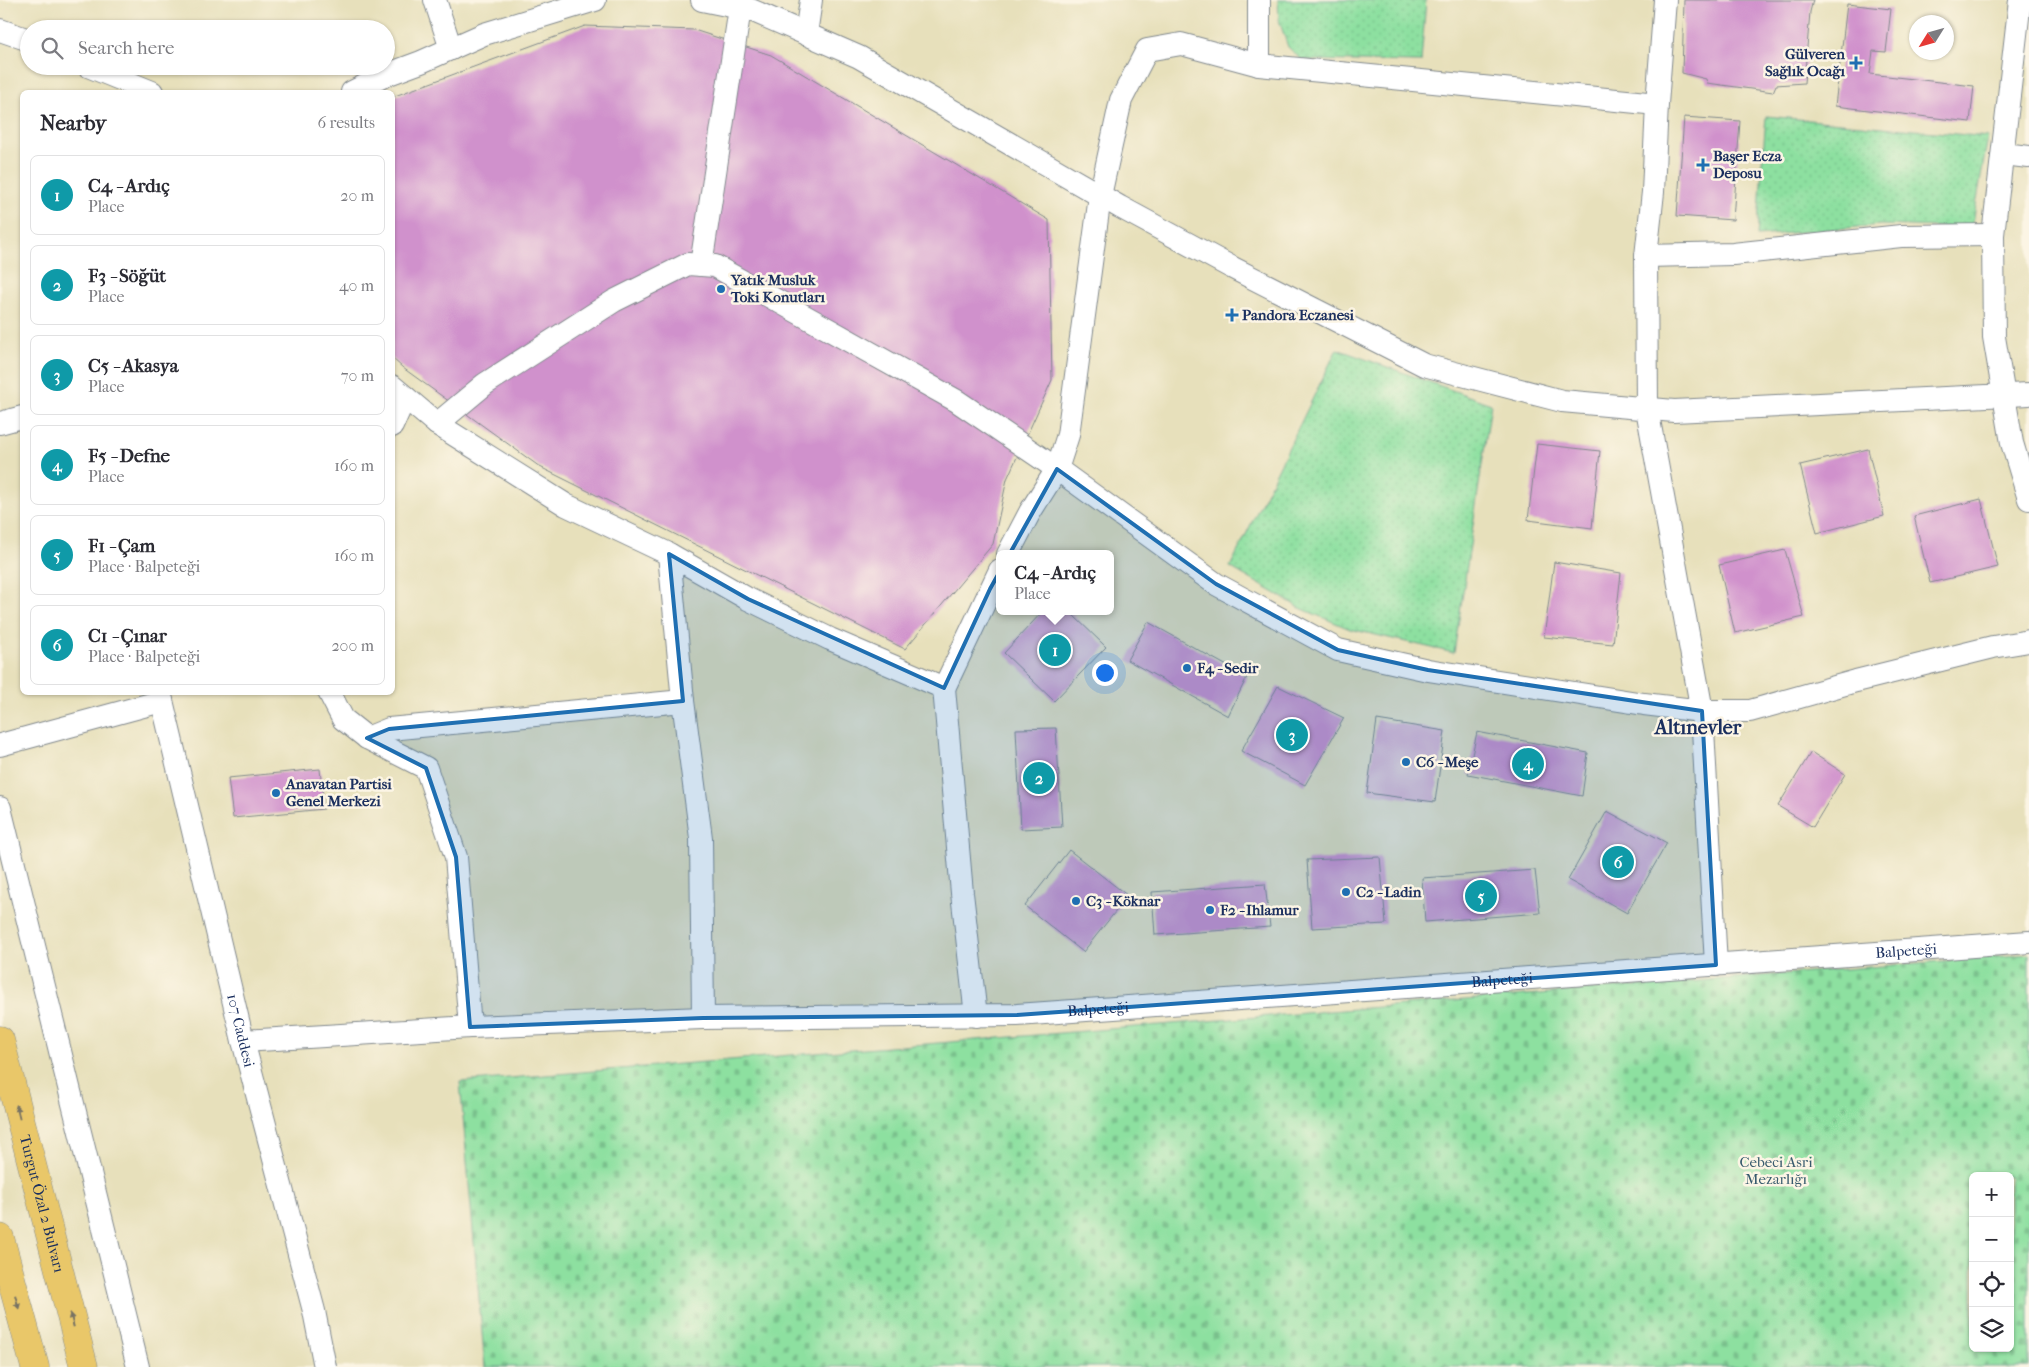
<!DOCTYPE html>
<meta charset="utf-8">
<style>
body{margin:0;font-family:"IM FELL French Canon",serif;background:#f2f2f3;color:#2b2b33}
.controls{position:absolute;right:15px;bottom:15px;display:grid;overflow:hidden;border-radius:8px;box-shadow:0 1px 4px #0004}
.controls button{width:45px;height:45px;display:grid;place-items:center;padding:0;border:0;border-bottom:1px solid #e1e1e2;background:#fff;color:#2b2b33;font:25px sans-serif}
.compass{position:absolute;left:1909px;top:15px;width:45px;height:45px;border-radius:50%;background:#fff;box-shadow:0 1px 4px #0004;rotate:233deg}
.you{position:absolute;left:1104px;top:672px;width:18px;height:18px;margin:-12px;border:4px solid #fff;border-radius:50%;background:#1a73e8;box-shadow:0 0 0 8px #1a73e833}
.badge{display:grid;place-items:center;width:32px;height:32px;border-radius:50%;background:#111827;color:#fff;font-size:16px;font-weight:700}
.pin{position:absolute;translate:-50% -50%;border:2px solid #fff;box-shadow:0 1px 5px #0006}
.popup{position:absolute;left:996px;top:550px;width:118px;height:65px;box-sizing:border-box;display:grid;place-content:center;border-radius:8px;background:#fff;filter:drop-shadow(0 1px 4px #0005);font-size:16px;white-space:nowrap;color:#7c7c81}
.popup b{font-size:19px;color:#2b2b33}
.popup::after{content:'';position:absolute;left:50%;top:100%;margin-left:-10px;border:10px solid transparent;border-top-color:#fff}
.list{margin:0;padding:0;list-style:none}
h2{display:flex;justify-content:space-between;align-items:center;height:65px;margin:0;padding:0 20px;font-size:21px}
h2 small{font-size:16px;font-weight:400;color:#7c7c81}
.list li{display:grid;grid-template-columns:32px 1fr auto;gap:15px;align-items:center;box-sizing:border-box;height:80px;margin:0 10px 10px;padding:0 10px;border:1px solid #e1e1e2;border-radius:8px}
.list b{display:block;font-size:19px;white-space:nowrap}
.list p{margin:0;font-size:16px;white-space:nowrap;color:#7c7c81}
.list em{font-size:16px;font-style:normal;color:#7c7c81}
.icon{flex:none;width:28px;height:28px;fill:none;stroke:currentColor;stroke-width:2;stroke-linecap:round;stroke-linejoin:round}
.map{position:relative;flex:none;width:2029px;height:1367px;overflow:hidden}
.search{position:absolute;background:#fff;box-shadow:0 1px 4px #0004;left:20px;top:20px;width:375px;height:55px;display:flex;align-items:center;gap:12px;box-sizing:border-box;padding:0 18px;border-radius:28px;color:#7c7c81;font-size:19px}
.panel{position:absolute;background:#fff;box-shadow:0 1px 4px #0004;left:20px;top:90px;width:375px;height:605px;border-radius:8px}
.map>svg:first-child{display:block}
.cemetery{fill:url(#cemetery-stones);stroke:#54887f;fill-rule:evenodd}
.park{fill:url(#park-dots);stroke:#54887f}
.building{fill:#d091cc}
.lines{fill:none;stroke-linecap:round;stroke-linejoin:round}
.minor-casing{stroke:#81888c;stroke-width:24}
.highway-casing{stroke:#81888c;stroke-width:29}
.minor{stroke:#fff;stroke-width:22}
.highway{stroke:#e9c769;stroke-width:28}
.oneway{fill:#787363}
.marked{fill:#1f6fb2;fill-opacity:0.2;stroke:#1f6fb2;stroke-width:4;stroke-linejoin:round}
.poi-dot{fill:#1f6fb2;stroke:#fcf5e5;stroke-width:2}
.labels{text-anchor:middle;stroke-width:5;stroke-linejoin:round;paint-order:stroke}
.poi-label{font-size:15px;font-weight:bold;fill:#1b2f5e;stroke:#fcf5e5;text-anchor:start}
.street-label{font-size:15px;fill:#1b2f5e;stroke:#fcf5e5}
.park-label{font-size:15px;fill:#385b6e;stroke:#fcf5e5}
.district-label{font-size:20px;font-weight:bold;fill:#1b2f5e;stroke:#fcf5e5}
</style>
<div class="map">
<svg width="2029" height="1367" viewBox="0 0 2029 1367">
<defs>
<pattern id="cemetery-stones" width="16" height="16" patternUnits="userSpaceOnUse" patternTransform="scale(1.25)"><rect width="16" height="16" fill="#8de0a0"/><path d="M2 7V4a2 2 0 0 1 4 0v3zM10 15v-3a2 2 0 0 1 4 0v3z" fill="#79c08c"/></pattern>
<pattern id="park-dots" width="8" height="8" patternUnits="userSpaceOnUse" patternTransform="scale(1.25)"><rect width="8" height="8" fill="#8de0a0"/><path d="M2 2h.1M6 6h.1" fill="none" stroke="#79c08c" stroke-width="1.8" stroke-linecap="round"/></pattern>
</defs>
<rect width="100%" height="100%" fill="#fcf5e5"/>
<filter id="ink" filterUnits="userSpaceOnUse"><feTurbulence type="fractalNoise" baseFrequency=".02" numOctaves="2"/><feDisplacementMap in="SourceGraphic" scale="10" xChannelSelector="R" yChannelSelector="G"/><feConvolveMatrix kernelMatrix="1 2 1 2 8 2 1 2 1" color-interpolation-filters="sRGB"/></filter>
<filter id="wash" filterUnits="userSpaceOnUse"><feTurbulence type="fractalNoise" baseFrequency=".0096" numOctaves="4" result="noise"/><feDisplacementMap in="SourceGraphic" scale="20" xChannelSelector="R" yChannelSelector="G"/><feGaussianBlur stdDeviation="1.12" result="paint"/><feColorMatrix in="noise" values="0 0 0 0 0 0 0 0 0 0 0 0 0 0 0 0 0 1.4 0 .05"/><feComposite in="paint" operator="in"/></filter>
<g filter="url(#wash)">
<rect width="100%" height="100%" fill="#e7e0bb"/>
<!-- cemetery -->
<path class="cemetery" d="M2029,954V1367H485L460,1082ZM1973,1176H2010V1348H1973Z"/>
<!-- park -->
<path class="park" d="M1278,0H1426L1421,62L1302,60L1288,47L1279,20Z
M1766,116L1988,137L1972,228L1880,225L1757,236Z
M1337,349L1491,404L1454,653L1350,629L1300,608L1230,567Z"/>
<g id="blocks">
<!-- building -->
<path class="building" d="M1684,0H1813L1810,12L1804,83L1776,85L1773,92L1707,83L1706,79L1682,73Z
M1847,4L1891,9L1886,52L1873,51L1870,74L1974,86L1970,122L1835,106Z
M585,26L694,30L771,55L1049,220L1052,380L1007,479L993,544L905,649L540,467L403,368L392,358V97Z
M1684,117L1740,121L1733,220L1677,216Z
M1537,444L1600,451L1592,528L1528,520Z
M1868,449L1884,516L1817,533L1800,465Z
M1981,499L1998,567L1930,583L1914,516Z
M1785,550L1804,617L1735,633L1719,565Z
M1554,562L1621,573L1613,644L1544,637Z
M1043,611H1069L1106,647L1054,701L1004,653Z
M1148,622L1247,677L1228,716L1127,660Z
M1278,686L1344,718L1305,785L1241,751Z
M1377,720L1445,731L1435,802L1367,793Z
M1056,728L1062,827L1021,829L1016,729Z
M1477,732L1588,753L1582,796L1468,774Z
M1811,752L1845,774L1813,827L1778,806Z
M320,769L324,809L233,818L228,778Z
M1607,811L1667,843L1627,913L1568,880Z
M1069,850L1128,896L1083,952L1025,906Z
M1380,857L1386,924L1312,928L1307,860Z
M1535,870L1540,913L1425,922L1422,878Z
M1265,884L1270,927L1155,935L1152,892Z"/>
</g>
</g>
<g filter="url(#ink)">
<use href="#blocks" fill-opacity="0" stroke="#81888c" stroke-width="1"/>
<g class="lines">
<!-- minor casing -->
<g class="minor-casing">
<g id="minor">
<path d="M435,0L451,49"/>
<path d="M702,0L751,10L859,57L1120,207L1231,267L1424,365L1562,401L1674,411L2029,394"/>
<path d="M1665,0L1657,104L1653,192L1646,256L1647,409L1702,711L1716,965"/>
<path d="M2020,0L1993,235L1994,337L2012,443L2029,499"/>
<path d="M0,30L29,40"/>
<path d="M806,34L811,0"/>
<path d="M1259,65V0"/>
<path d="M88,66L152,92"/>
<path d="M352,92L386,75L421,62L484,34L595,0"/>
<path d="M2003,154L2029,157"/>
<path d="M1646,256L1733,254L1901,236L1993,235"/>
<path d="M701,265L740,8"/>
<path d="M392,386L437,424L566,505L669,554L748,599L830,639L944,688L962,893L976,1016"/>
<path d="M0,423L22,417"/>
<path d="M437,424L485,384L614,301L688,264L715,266L957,401L1057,469L1216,584L1338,650L1428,670L1644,704L1702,711H1750L1856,681L1993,647L2029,641"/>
<path d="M392,426L405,397"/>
<path d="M669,554L683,701L701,838L703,1018"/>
<path d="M1008,554L1030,512L1057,469L1068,435L1100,196L1121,100L1147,50L1181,44L1259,65L1657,104"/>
<path d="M944,688L1000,570"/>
<path id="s1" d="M160,692L243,1041L314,1311L325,1367"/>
<path d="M329,692L343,719L367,738L426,768L456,857L470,1027"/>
<path d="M367,738L389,729L683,701"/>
<path d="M0,745L162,701"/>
<path d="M0,808L138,1367"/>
<path id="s2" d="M243,1041L470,1027L703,1018L1017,1015L2029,942"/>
</g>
</g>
<!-- highway casing -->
<g class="highway-casing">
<g id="highway">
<path id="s3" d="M0,1040L84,1367"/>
<path d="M0,1238L35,1367"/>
</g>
</g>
<!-- minor -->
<use href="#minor" class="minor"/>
<!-- highway -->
<use href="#highway" class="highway"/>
</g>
<!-- one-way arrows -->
<defs><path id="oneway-solid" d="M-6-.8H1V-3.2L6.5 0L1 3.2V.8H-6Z" transform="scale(1.25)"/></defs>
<g class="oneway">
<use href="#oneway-solid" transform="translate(18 1112) rotate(-104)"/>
<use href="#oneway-solid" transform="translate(17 1302) rotate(75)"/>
<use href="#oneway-solid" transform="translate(72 1320) rotate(-104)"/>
</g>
</g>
<!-- marked area -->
<path class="marked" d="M1057,469L1216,584L1338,650L1428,670L1702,711L1716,965L1017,1015L703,1018L470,1027L456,857L426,768L367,738L389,729L683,701L669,554L748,599L944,688L990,589Z"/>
<!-- markers -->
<g class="poi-dot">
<path d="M1853.5 55.5h5v5h5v5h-5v5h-5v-5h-5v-5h5z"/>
<path d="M1700.5 157.5h5v5h5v5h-5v5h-5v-5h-5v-5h5z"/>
<circle cx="721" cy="289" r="5"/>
<path d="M1229.5 307.5h5v5h5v5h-5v5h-5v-5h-5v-5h5z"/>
<circle cx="1187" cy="668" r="5"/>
<circle cx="1406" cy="762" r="5"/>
<circle cx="276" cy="793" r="5"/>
<circle cx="1346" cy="892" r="5"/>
<circle cx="1076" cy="901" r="5"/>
<circle cx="1210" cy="910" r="5"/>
</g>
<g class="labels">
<!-- poi labels -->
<g class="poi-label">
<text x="1845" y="59" text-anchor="end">Gülveren<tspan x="1845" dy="17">Sağlık Ocağı</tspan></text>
<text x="1713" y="161">Başer Ecza<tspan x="1713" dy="17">Deposu</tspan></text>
<text x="731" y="285">Yatık Musluk<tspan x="731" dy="17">Toki Konutları</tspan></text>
<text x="1242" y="320">Pandora Eczanesi</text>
<text x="1197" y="673">F4 - Sedir</text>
<text x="1416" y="767">C6 - Meşe</text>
<text x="286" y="789">Anavatan Partisi<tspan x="286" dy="17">Genel Merkezi</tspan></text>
<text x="1356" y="897">C2 - Ladin</text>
<text x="1086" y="906">C3 - Köknar</text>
<text x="1220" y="915">F2 - Ihlamur</text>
</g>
<!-- street labels -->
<g class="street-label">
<text dy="5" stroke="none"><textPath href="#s2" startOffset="1666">Balpeteği</textPath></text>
<text dy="5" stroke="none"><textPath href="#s2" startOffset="1261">Balpeteği</textPath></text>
<text dy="5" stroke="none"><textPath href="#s2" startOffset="856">Balpeteği</textPath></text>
<text dy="5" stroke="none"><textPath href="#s1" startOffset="348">107 Caddesi</textPath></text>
<text dy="5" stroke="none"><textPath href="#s3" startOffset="169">Turgut Özal 2 Bulvarı</textPath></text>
</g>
<!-- park labels -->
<g class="park-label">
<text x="1776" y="1167">Cebeci Asri<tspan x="1776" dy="17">Mezarlığı</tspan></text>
</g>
<!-- district labels -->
<g class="district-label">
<text x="1698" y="734">Altınevler</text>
</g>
</g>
</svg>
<div class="controls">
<button>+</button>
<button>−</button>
<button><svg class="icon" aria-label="locate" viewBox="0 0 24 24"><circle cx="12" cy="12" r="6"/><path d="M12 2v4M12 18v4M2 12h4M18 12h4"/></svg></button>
<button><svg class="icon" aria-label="layers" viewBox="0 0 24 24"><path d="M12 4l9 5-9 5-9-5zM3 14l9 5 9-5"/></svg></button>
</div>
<svg class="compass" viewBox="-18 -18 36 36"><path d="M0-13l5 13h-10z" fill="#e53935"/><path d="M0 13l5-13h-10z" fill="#7c7c81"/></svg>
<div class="you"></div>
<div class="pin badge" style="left:1055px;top:650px;background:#0f9aa8">1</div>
<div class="popup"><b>C4 - Ardıç</b>Place</div>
<div class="pin badge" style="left:1039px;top:778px;background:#0f9aa8">2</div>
<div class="pin badge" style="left:1292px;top:735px;background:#0f9aa8">3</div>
<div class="pin badge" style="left:1528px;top:764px;background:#0f9aa8">4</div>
<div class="pin badge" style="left:1481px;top:896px;background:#0f9aa8">5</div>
<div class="pin badge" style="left:1618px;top:862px;background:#0f9aa8">6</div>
<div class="search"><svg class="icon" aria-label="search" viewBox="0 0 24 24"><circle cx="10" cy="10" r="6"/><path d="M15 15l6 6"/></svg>Search here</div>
<section class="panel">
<h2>Nearby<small>6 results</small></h2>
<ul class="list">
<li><span class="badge" style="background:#0f9aa8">1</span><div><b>C4 - Ardıç</b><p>Place</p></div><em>20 m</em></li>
<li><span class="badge" style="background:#0f9aa8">2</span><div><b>F3 - Söğüt</b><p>Place</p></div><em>40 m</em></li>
<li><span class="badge" style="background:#0f9aa8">3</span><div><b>C5 - Akasya</b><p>Place</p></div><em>70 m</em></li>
<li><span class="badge" style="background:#0f9aa8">4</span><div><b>F5 - Defne</b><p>Place</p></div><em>160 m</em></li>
<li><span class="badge" style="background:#0f9aa8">5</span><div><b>F1 - Çam</b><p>Place · Balpeteği</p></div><em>160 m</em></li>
<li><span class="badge" style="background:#0f9aa8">6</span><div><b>C1 - Çınar</b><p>Place · Balpeteği</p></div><em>200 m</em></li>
</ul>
</section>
</div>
